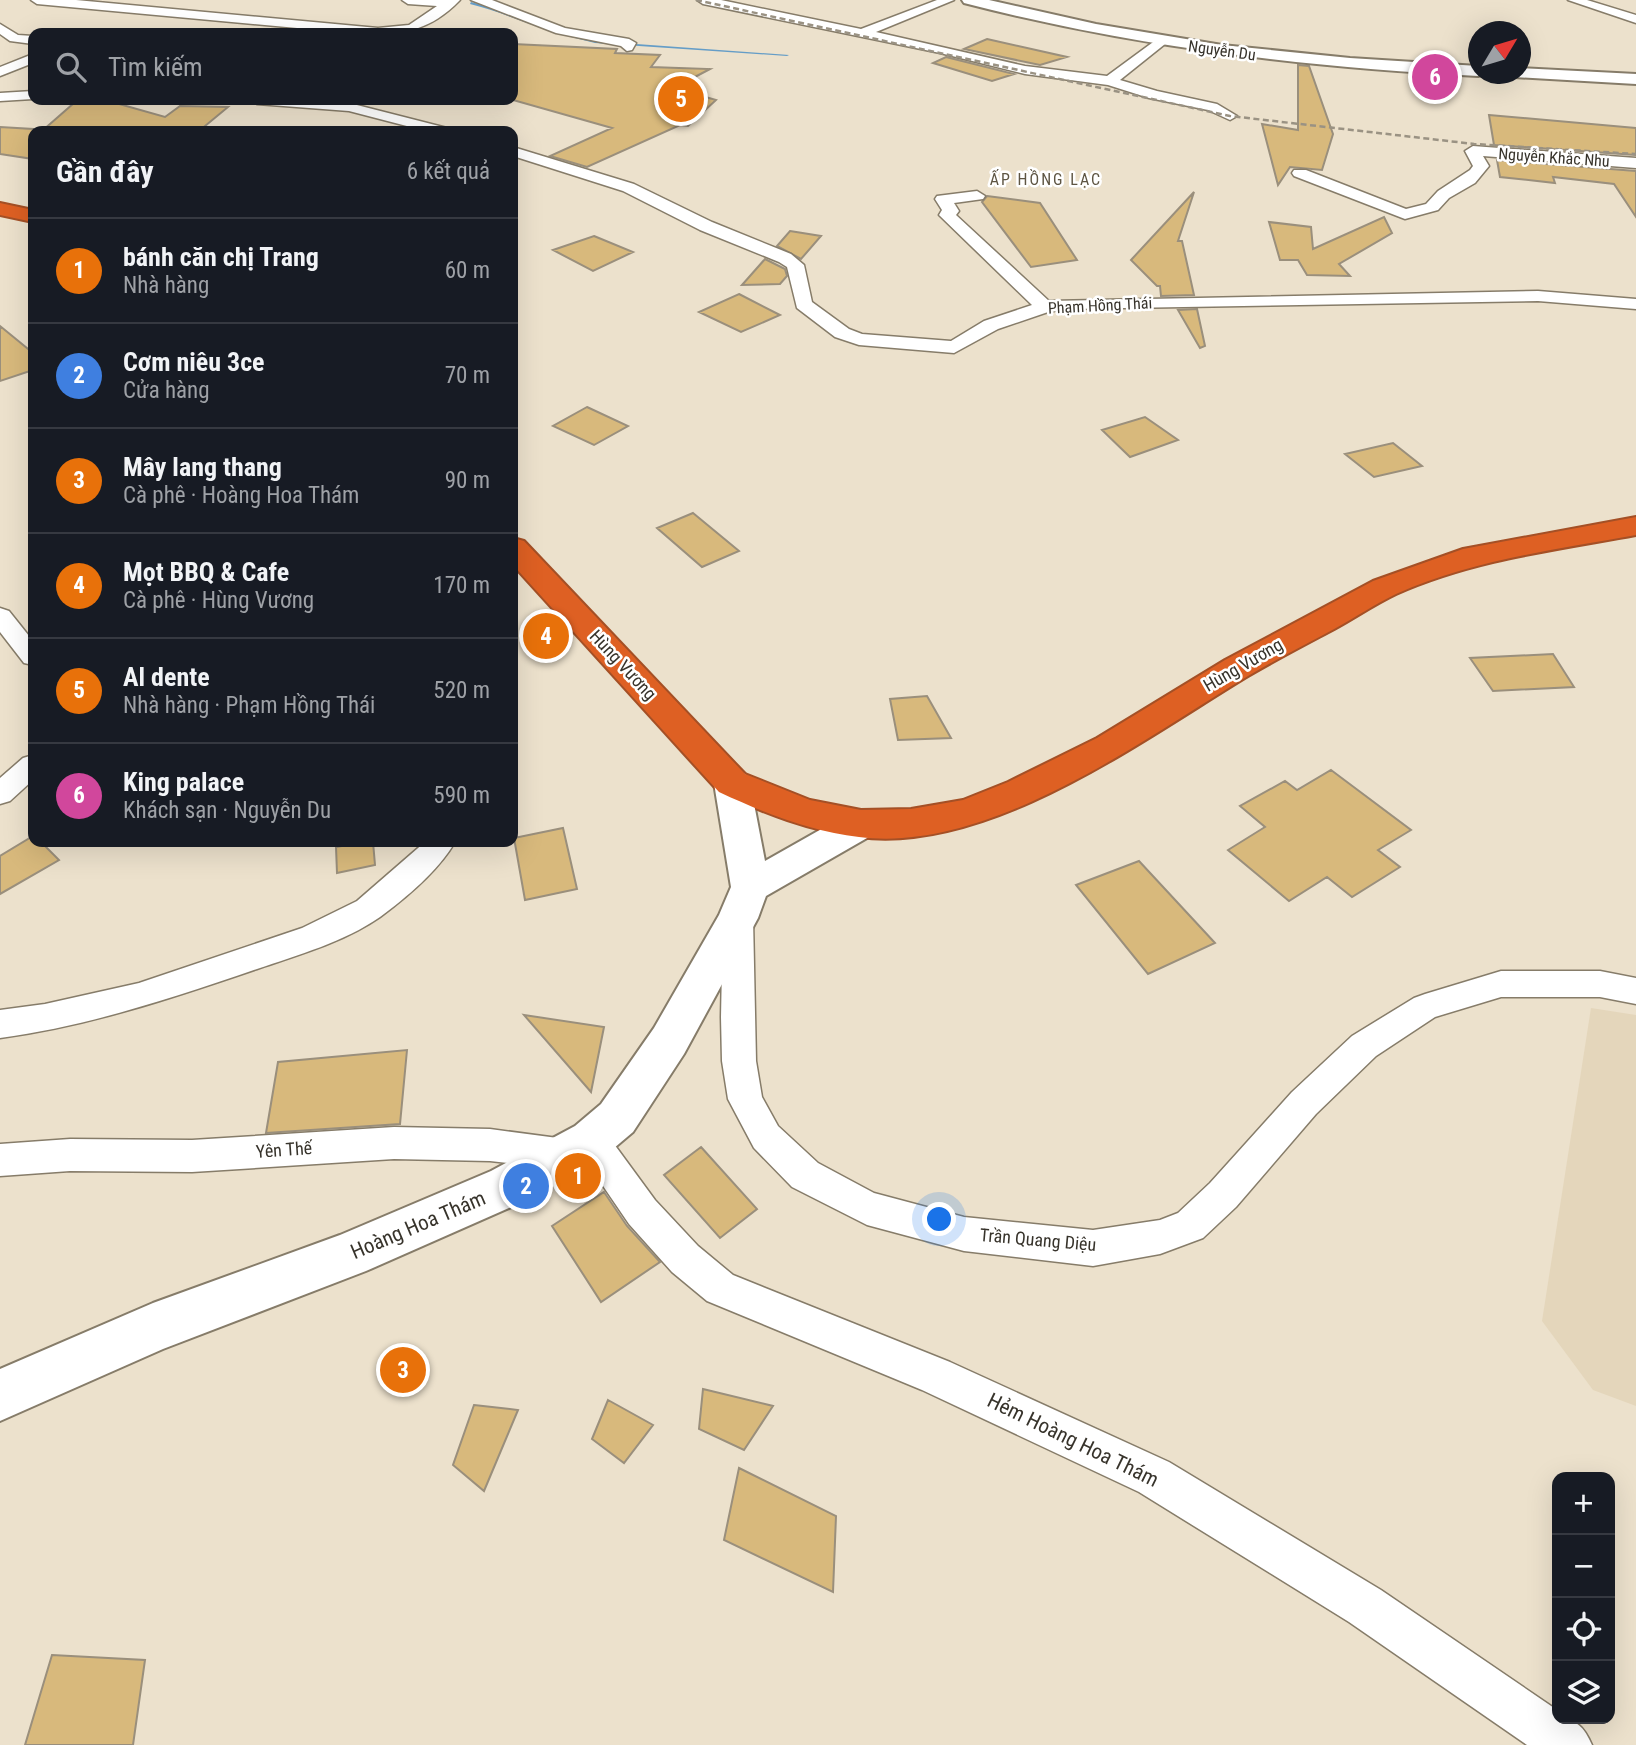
<!DOCTYPE html>
<html lang="vi">
<meta charset="utf-8">
<style>
body{margin:0;font-family:"Roboto Condensed",sans-serif;background:#20242c;color:#f1f3f6}
.controls{position:absolute;right:21px;bottom:21px;display:grid;overflow:hidden;border-radius:14px;box-shadow:0 7px 28px #0002}
.controls button{width:63px;height:63px;display:grid;place-items:center;padding:0;border:0;border-bottom:2px solid #363941;background:#171b24;color:#f1f3f6;font:35px sans-serif}
.compass{position:absolute;left:1468px;top:21px;width:63px;height:63px;border-radius:50%;background:#171b24;box-shadow:0 7px 28px #0002;rotate:52deg}
.you{position:absolute;left:940px;top:1220px;width:24px;height:24px;margin:-18px;border:5px solid #fff;border-radius:50%;background:#1a73e8;box-shadow:0 0 0 10px #1a73e833}
.badge{display:grid;place-items:center;width:46px;height:46px;border-radius:50%;background:#d3453d;color:#fff;font-size:23px;font-weight:700}
.pin{position:absolute;translate:-50% -50%;border:4px solid #fff;box-shadow:0 2px 7px #0006}
.list{margin:0;padding:0;list-style:none}
h2{display:flex;justify-content:space-between;align-items:center;height:91px;margin:0;padding:0 28px;font-size:30px}
h2 small{font-size:23px;font-weight:400;color:#9ea1a6}
.list li{display:grid;grid-template-columns:46px 1fr auto;gap:21px;align-items:center;box-sizing:border-box;height:105px;padding:0 28px;border-top:2px solid #363941}
.list b{display:block;font-size:26px;white-space:nowrap}
.list p{margin:0;font-size:23px;white-space:nowrap;color:#9ea1a6}
.list em{font-size:23px;font-style:normal;color:#9ea1a6}
.icon{flex:none;width:38px;height:38px;fill:none;stroke:currentColor;stroke-width:2;stroke-linecap:round;stroke-linejoin:round}
.map{position:relative;flex:none;width:1636px;height:1745px;overflow:hidden}
.search{position:absolute;background:#171b24;box-shadow:0 7px 28px #0002;left:28px;top:28px;width:490px;height:77px;display:flex;align-items:center;gap:18px;box-sizing:border-box;padding:0 24px;border-radius:14px;color:#9ea1a6;font-size:26px}
.panel{position:absolute;background:#171b24;box-shadow:0 7px 28px #0002;left:28px;top:126px;width:490px;height:721px;border-radius:14px}
.map>svg:first-child{display:block}
.built{fill:#e4d6bb}
.lines{fill:none;stroke-linecap:round;stroke-linejoin:round}
.stream{fill:#659dc7;fill-rule:evenodd}
.building{fill:#d8b97c;stroke:#9a8f7c;stroke-width:2}
.street-casing{stroke:#867c69;stroke-width:3}
.secondary-casing{stroke:#867c69;stroke-width:4}
.highway-casing{stroke:#a45026;stroke-width:4}
.street{fill:#fff;fill-rule:evenodd}
.secondary{fill:#fff;fill-rule:evenodd}
.highway{fill:#de6023;fill-rule:evenodd}
.rail{stroke:#9a9283;stroke-width:2.5;stroke-dasharray:6 3.5;stroke-linecap:butt}
.labels{text-anchor:middle;stroke-width:5;stroke-linejoin:round;paint-order:stroke}
.far-street-label{font-size:16px;fill:#37332b;stroke:#fff}
.far-neighbourhood-label{font-size:16px;letter-spacing:2px;fill:#5e5543;stroke:#fff}
.street-label{font-size:18px;fill:#37332b;stroke:#fff}
.near-street-label{font-size:21px;fill:#37332b;stroke:#fff}
</style>
<div class="map">
<svg width="1636" height="1745" viewBox="0 0 1636 1745">
<rect width="100%" height="100%" fill="#ece1cc"/>
<!-- built -->
<path class="built" d="M1591,1008L1636,1015V1406L1593,1390L1542,1321Z"/>
<g class="lines">
<!-- stream -->
<path class="stream" d="M471,2L494,8L560,32L558,33C528,25 500,11 470,4Z
M572,35L595,41L789,55L787,56L595,43L571,37Z"/>
</g>
<!-- building -->
<path class="building" d="M987,39L1067,57L1040,65L964,49Z
M513,44L617,49L615,53L660,55L651,67L710,69L674,88L716,100L688,126L680,125L587,167L550,156L612,128L513,100Z
M946,57L1014,74L992,81L933,63Z
M1298,65L1309,66L1333,134L1322,170L1290,167L1278,185L1262,124L1298,130Z
M105,100L165,117L180,106L228,107L199,131H42L74,103Z
M1489,115L1636,128V155L1494,145Z
M0,127L33,129V159L0,154Z
M1497,160L1636,171V217L1614,184L1553,177L1555,183L1500,177Z
M1194,192L1178,241H1182L1194,295L1161,296L1160,286H1157L1131,260Z
M987,196L1040,203L1077,260L1031,267L982,202Z
M1384,217L1392,233L1339,264L1350,276L1307,275L1298,260H1280L1269,222L1311,227L1313,249Z
M790,231L821,236L801,259L777,246Z
M594,236L633,252L593,271L553,250Z
M765,259L785,269L787,276L780,284L742,285Z
M739,294L780,315L741,332L699,312Z
M1197,309L1205,346L1200,348L1178,310Z
M0,326L33,353V370L0,381Z
M587,407L628,426L594,445L553,426Z
M1145,417L1178,440L1130,457L1102,430Z
M1393,443L1422,466L1374,477L1345,454Z
M693,513L739,551L702,567L657,528Z
M1553,654L1574,687L1493,691L1470,658Z
M927,696L951,738L898,740L890,699Z
M1331,770L1411,830L1378,850L1400,867L1352,897L1327,877L1289,901L1228,850L1265,827L1240,806L1285,781L1297,790Z
M563,828L577,889L525,900L514,838Z
M33,836V842H41L59,860L0,894V856Z
M365,842H373L375,865L337,873L336,847Z
M1139,861L1215,943L1148,974L1076,885Z
M524,1015L604,1027L591,1092Z
M407,1050L400,1124L266,1133L278,1062Z
M701,1147L757,1209L720,1238L664,1175Z
M604,1192L627,1226L660,1262L601,1302L552,1226Z
M703,1389L773,1406L744,1450L699,1429Z
M608,1400L653,1425L624,1463L592,1439Z
M474,1405L518,1410L484,1491L453,1465Z
M739,1468L836,1516L833,1592L724,1540Z
M52,1655L145,1660L133,1745H25Z"/>
<g class="lines">
<!-- street casing -->
<g class="street-casing">
<path id="street" d="M31,0H76L378,28L409,25L437,6L408,4L402,0H460C424,37 397,33 351,33L37,4Z
M471,0H492L565,28L629,39L636,43L632,50L627,51L621,46L556,33Z
M697,0H721L861,29L937,0H954L876,32L1025,66L1107,76L1160,37L1166,41L1165,44L1120,80L1157,91L1217,104L1237,116L1230,120L1208,110L1149,98L1108,85L1025,74L940,53L703,4Z
M1568,0H1587L1636,15V23Z
M0,24L18,35L33,36V44L10,41L0,34Z
M33,54V63L0,76V67Z
M33,91V99L0,101V93Z
M250,100L349,103L447,128L449,131H426L349,111L257,104Z
M1473,146L1636,158V168L1483,156L1489,166L1475,183L1449,198L1438,210L1405,219L1294,176L1292,173L1294,170H1306L1406,209L1426,204L1438,191L1470,170L1473,166L1465,151Z
M513,147L634,184L712,222L791,254L804,265L812,302L849,329L862,334L951,341L984,321L1032,305L939,215L942,210L935,199L937,196L977,191L985,196L983,199L954,203L959,211L956,215L1049,301L1538,291L1636,299V309L1538,301L1065,309L1048,312L998,329L954,353L859,345L835,337L797,308L787,267L779,262L700,230L623,191L513,156Z
M0,608L9,611L33,641V665L24,663L0,632Z
M33,755V780L10,801L0,804V778L23,758Z
M425,842H455C438,871 407,897 380,917C344,942 298,955 257,969C172,998 89,1026 0,1038V1010L45,1004L139,983L302,928L357,901Z
M738,906L749,910L753,918L756,1061L762,1097L778,1126L818,1163L874,1193L964,1217L1093,1230L1160,1220L1178,1213L1210,1183L1292,1092L1352,1036L1414,998L1425,994L1501,971H1600L1636,978V1004L1600,997H1501L1435,1017L1376,1056L1316,1114L1236,1207L1203,1238L1160,1254L1093,1266L964,1251L867,1225L792,1187L754,1148L728,1099L722,1061L721,1017L723,918L727,910Z
M591,1124L603,1129L655,1200L698,1246L733,1275L950,1362L1169,1462L1381,1590L1557,1710V1719C1577,1719 1584,1727 1592,1745H1527L1349,1622L1139,1492L922,1390L707,1301L672,1272L629,1224L584,1158L581,1165L568,1170L490,1161L394,1159L192,1172L70,1171L0,1176V1144L70,1139L192,1140L394,1127L490,1129L573,1140L579,1129Z"/>
</g>
<!-- secondary casing -->
<g class="secondary-casing">
<path id="secondary" d="M962,0H989L1096,24L1222,45L1350,58L1478,66V74H1485L1478,76C1304,67 1134,47 964,3Z
M1520,68L1636,74V84L1514,77L1512,74H1520Z
M732,770L745,774L750,783L765,861L848,814L861,810L874,814L880,824L874,834L766,896L758,918L684,1054L633,1132L607,1154L525,1201L366,1271L163,1349L0,1421V1369L153,1303L340,1235L491,1171L575,1126L601,1104L654,1028L719,915L731,887L714,783L719,774Z"/>
</g>
<!-- highway casing -->
<g class="highway-casing">
<path id="highway" d="M0,203L33,210V222L0,215Z
M1636,517V535C1554,550 1472,560 1396,594C1375,604 1356,617 1336,628C1306,644 1277,659 1248,676C1142,740 989,854 859,837C810,831 764,813 719,792L513,565V538L524,541L745,774L810,800L861,810L911,809L963,800L1008,782L1097,738L1225,660L1373,581L1463,549Z"/>
</g>
<!-- street -->
<use href="#street" class="street"/>
<!-- secondary -->
<use href="#secondary" class="secondary"/>
<!-- highway -->
<use href="#highway" class="highway"/>
<!-- rail -->
<path class="rail" d="M696,0L1230,116L1474,144L1636,154"/>
</g>
<g class="labels">
<!-- far-street labels -->
<g class="far-street-label">
<text transform="translate(1222 50) rotate(8)" y="6">Nguyễn Du</text>
<text transform="translate(1554 157) rotate(4)" y="6">Nguyễn Khắc Nhu</text>
<text transform="translate(1100 305) rotate(-3)" y="6">Phạm Hồng Thái</text>
</g>
<!-- far-neighbourhood labels -->
<g class="far-neighbourhood-label">
<text x="1046" y="185">ẤP HỒNG LẠC</text>
</g>
<!-- street labels -->
<g class="street-label">
<text transform="translate(623 665) rotate(47)" y="6">Hùng Vương</text>
<text transform="translate(1243 665) rotate(-30)" y="6">Hùng Vương</text>
<text transform="translate(284 1150) rotate(-4)" y="6">Yên Thế</text>
<text transform="translate(1038 1240) rotate(5)" y="6">Trần Quang Diệu</text>
</g>
<!-- near-street labels -->
<g class="near-street-label">
<text transform="translate(418 1225) rotate(-23)" y="7">Hoàng Hoa Thám</text>
<text transform="translate(1073 1440) rotate(26)" y="7">Hẻm Hoàng Hoa Thám</text>
</g>
</g>
</svg>
<div class="controls">
<button>+</button>
<button>−</button>
<button><svg class="icon" aria-label="locate" viewBox="0 0 24 24"><circle cx="12" cy="12" r="6"/><path d="M12 2v4M12 18v4M2 12h4M18 12h4"/></svg></button>
<button><svg class="icon" aria-label="layers" viewBox="0 0 24 24"><path d="M12 4l9 5-9 5-9-5zM3 14l9 5 9-5"/></svg></button>
</div>
<svg class="compass" viewBox="-18 -18 36 36"><path d="M0-13l5 13h-10z" fill="#e53935"/><path d="M0 13l5-13h-10z" fill="#9ea1a6"/></svg>
<div class="you"></div>
<div class="pin badge" style="left:578px;top:1176px;background:#e8710a">1</div>
<div class="pin badge" style="left:526px;top:1186px;background:#3f7fe0">2</div>
<div class="pin badge" style="left:403px;top:1370px;background:#e8710a">3</div>
<div class="pin badge" style="left:546px;top:636px;background:#e8710a">4</div>
<div class="pin badge" style="left:681px;top:99px;background:#e8710a">5</div>
<div class="pin badge" style="left:1435px;top:77px;background:#d1479c">6</div>
<div class="search"><svg class="icon" aria-label="search" viewBox="0 0 24 24"><circle cx="10" cy="10" r="6"/><path d="M15 15l6 6"/></svg>Tìm kiếm</div>
<section class="panel">
<h2>Gần đây<small>6 kết quả</small></h2>
<ul class="list">
<li><span class="badge" style="background:#e8710a">1</span><div><b>bánh căn chị Trang</b><p>Nhà hàng</p></div><em>60 m</em></li>
<li><span class="badge" style="background:#3f7fe0">2</span><div><b>Cơm niêu 3ce</b><p>Cửa hàng</p></div><em>70 m</em></li>
<li><span class="badge" style="background:#e8710a">3</span><div><b>Mây lang thang</b><p>Cà phê · Hoàng Hoa Thám</p></div><em>90 m</em></li>
<li><span class="badge" style="background:#e8710a">4</span><div><b>Mọt BBQ &amp; Cafe</b><p>Cà phê · Hùng Vương</p></div><em>170 m</em></li>
<li><span class="badge" style="background:#e8710a">5</span><div><b>Al dente</b><p>Nhà hàng · Phạm Hồng Thái</p></div><em>520 m</em></li>
<li><span class="badge" style="background:#d1479c">6</span><div><b>King palace</b><p>Khách sạn · Nguyễn Du</p></div><em>590 m</em></li>
</ul>
</section>
</div>
